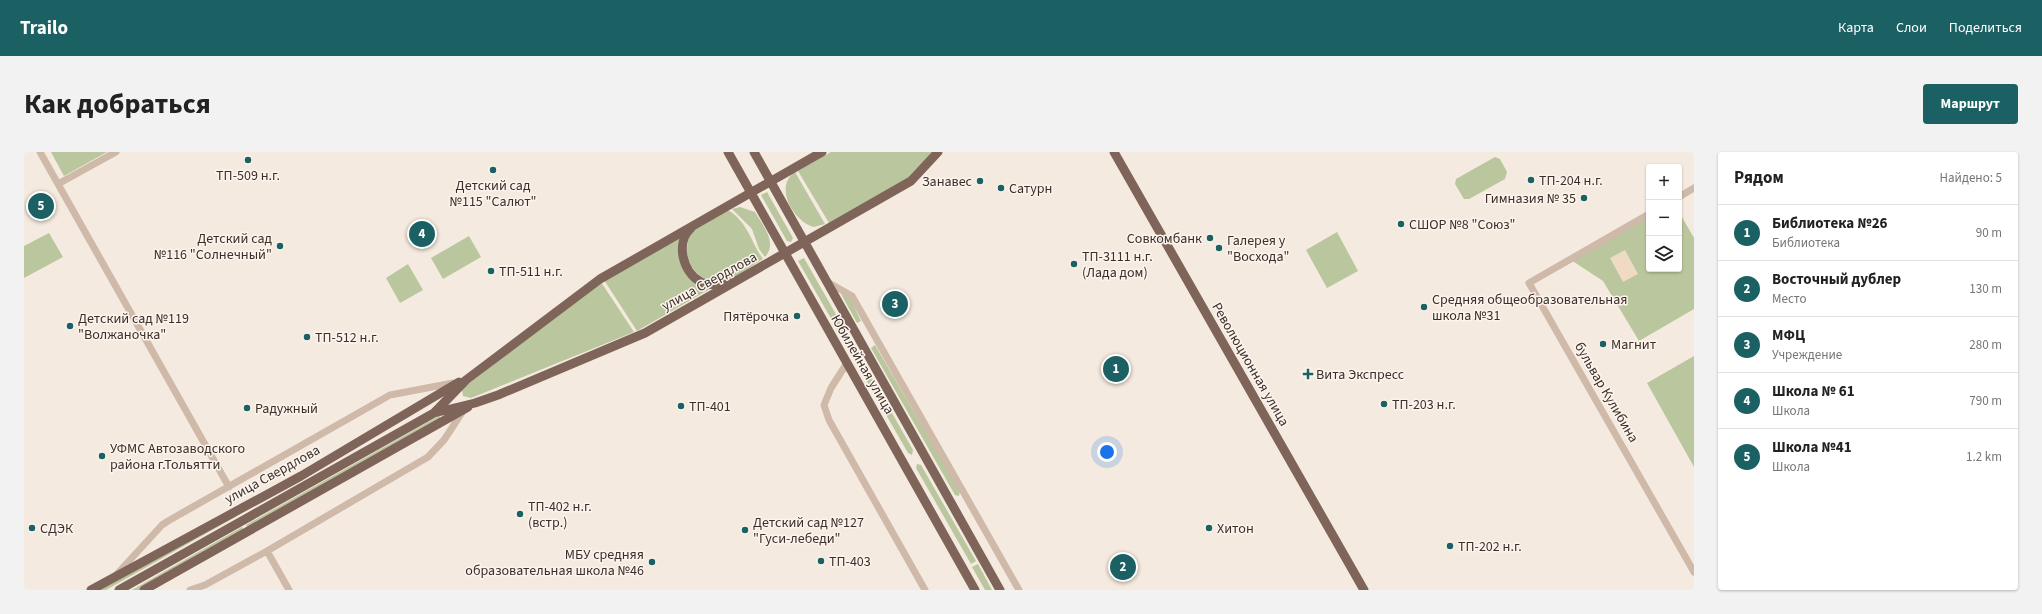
<!DOCTYPE html>
<html lang="ru">
<meta charset="utf-8">
<style>
body{margin:0;font-family:"Source Sans 3",sans-serif;background:#f2f2f2;color:#222}
.controls{position:absolute;right:12px;top:12px;display:grid;overflow:hidden;border-radius:4px;box-shadow:0 1px 3px #0004}
.controls button{width:36px;height:36px;display:grid;place-items:center;padding:0;border:0;border-bottom:1px solid #e0e0e0;background:#fff;color:#222;font:20px sans-serif}
.you{position:absolute;left:1083px;top:300px;width:14px;height:14px;margin:-10px;border:3px solid #fff;border-radius:50%;background:#1a73e8;box-shadow:0 0 0 6px #1a73e833}
.badge{display:grid;place-items:center;width:26px;height:26px;border-radius:50%;background:#1b6062;color:#fff;font-size:13px;font-weight:700}
.pin{position:absolute;translate:-50% -50%;border:2px solid #fff;box-shadow:0 1px 4px #0006}
.list{margin:0;padding:0;list-style:none}
h2{display:flex;justify-content:space-between;align-items:center;height:52px;margin:0;padding:0 16px;font-size:17px}
h2 small{font-size:13px;font-weight:400;color:#767676}
.list li{display:grid;grid-template-columns:26px 1fr auto;gap:12px;align-items:center;box-sizing:border-box;height:56px;padding:0 16px;border-top:1px solid #e0e0e0}
.list b{display:block;font-size:15px;white-space:nowrap}
.list p{margin:0;font-size:13px;white-space:nowrap;color:#767676}
.list em{font-size:13px;font-style:normal;color:#767676}
.icon{flex:none;width:22px;height:22px;fill:none;stroke:currentColor;stroke-width:2;stroke-linecap:round;stroke-linejoin:round}
.map{position:relative;flex:none;width:1670px;height:438px;overflow:hidden;border-radius:4px}
header{display:flex;align-items:center;gap:24px;box-sizing:border-box;height:56px;padding:0 20px;background:#1b6062;color:#fff}
header strong{font-size:19px}
nav{display:flex;gap:22px;margin-inline-start:auto;font-size:14px}
.intro{display:flex;align-items:center;justify-content:space-between;box-sizing:border-box;height:96px;padding:0 24px}
h1{margin:0;font-size:28px}
.button{padding:10px 18px;border-radius:4px;background:#1b6062;color:#fff;font-size:14px;font-weight:700}
main{display:flex;gap:24px;padding:0 24px}
aside{flex:1;background:#fff;border-radius:4px;box-shadow:0 1px 3px #0004}
.map>svg:first-child{display:block}
.green{fill:#bac69d}
.plaza{fill:#eedac5}
.lines{fill:none;stroke-linecap:round;stroke-linejoin:round}
.minor{stroke:#cfb9a9;stroke-width:7}
.major{stroke:#7f645a;stroke-width:9}
.poi-dot{fill:#1b6062;stroke:#fcf4ed;stroke-width:1.5}
.labels{text-anchor:middle;stroke-width:3;stroke-linejoin:round;paint-order:stroke}
.poi-label{font-size:14px;fill:#3c2f2a;stroke:#fcf4ed;text-anchor:start}
.street-label{font-size:14px;fill:#3c2f2a;stroke:#fcf4ed}
</style>
<header>
<strong>Trailo</strong>
<nav><a>Карта</a><a>Слои</a><a>Поделиться</a></nav>
</header>
<div class="intro"><h1>Как добраться</h1><a class="button">Маршрут</a></div>
<main>
<div class="map">
<svg width="1670" height="438" viewBox="0 0 1670 438">
<rect width="100%" height="100%" fill="#f5eadf"/>
<!-- green -->
<path class="green" d="M27,0H83L40,24Z
M807,0H908L884,26L805,71L774,19Z
M1471,5L1476,7L1483,20L1481,27L1445,47H1440L1431,32L1432,27Z
M771,20L801,72L790,75C770,70 749,35 771,20Z
M743,40L769,86L767,90L763,89L737,43Z
M716,55L731,60C739,74 754,90 741,105L735,97L728,77L708,57Z
M702,57C723,68 727,90 739,107C727,114 712,127 698,129C671,133 653,101 669,79C674,71 694,62 702,57Z
M1655,60L1670,86V157L1615,189L1579,129L1547,108L1625,63V117H1655Z
M1313,80L1334,119L1303,136L1282,98Z
M25,81L39,105L0,126V94Z
M657,83C655,103 652,111 668,126C674,131 679,135 686,137L613,179L580,128Z
M445,84L457,105L419,127L407,106Z
M780,106L889,298L888,303L884,301L774,109Z
M384,112L399,138L376,151L362,126Z
M577,130L610,180L447,246L439,244L438,237Z
M817,142L826,146L837,169L833,171Z
M851,193L936,339L935,344L931,343L847,196Z
M1670,204V315L1623,231Z
M415,264L417,266L224,376L222,373Z
M893,312L897,313L952,409L947,412L892,316Z
M211,361L213,364L82,438H75Z
M218,375L220,378L115,438H108Z
M954,412L968,438H961L948,415Z"/>
<!-- plaza -->
<path class="plaza" d="M1601,98L1614,122L1599,130L1586,106Z"/>
<g class="lines">
<!-- minor -->
<path class="minor" d="M16,0L34,32
M92,0L34,32L205,335
M1655,45L1670,36
M1625,62L1505,131L1670,420
M805,131L828,144L995,438
M823,211L807,236L800,253L805,268L901,438
M243,399L265,438
M93,422L138,373L144,369L366,243L429,231
M166,438L181,433L243,399L404,305L420,288L439,259"/>
<!-- major -->
<path class="major" d="M704,0L951,438
M730,0L976,438
M1090,0L1340,438
M667,76C651,91 659,121 677,130C686,134 696,133 705,132
M410,261L442,228L576,127L798,0
M67,438L277,324L435,230
M95,438L410,261L451,251L474,243L621,181L887,29L914,0
M120,438L444,255"/>
</g>
<!-- markers -->
<g class="poi-dot">
<circle cx="224" cy="8" r="4"/>
<circle cx="469" cy="18" r="4"/>
<circle cx="1507" cy="28" r="4"/>
<circle cx="956" cy="29" r="4"/>
<circle cx="977" cy="36" r="4"/>
<circle cx="1560" cy="46" r="4"/>
<circle cx="1377" cy="72" r="4"/>
<circle cx="1186" cy="86" r="4"/>
<circle cx="256" cy="94" r="4"/>
<circle cx="1195" cy="96" r="4"/>
<circle cx="1050" cy="112" r="4"/>
<circle cx="467" cy="119" r="4"/>
<circle cx="1400" cy="155" r="4"/>
<circle cx="773" cy="164" r="4"/>
<circle cx="46" cy="174" r="4"/>
<circle cx="283" cy="185" r="4"/>
<circle cx="1579" cy="192" r="4"/>
<path d="M1282 216h4v4h4v4h-4v4h-4v-4h-4v-4h4z"/>
<circle cx="1360" cy="252" r="4"/>
<circle cx="657" cy="254" r="4"/>
<circle cx="223" cy="256" r="4"/>
<circle cx="78" cy="304" r="4"/>
<circle cx="496" cy="362" r="4"/>
<circle cx="8" cy="376" r="4"/>
<circle cx="1185" cy="376" r="4"/>
<circle cx="721" cy="378" r="4"/>
<circle cx="1426" cy="394" r="4"/>
<circle cx="797" cy="409" r="4"/>
<circle cx="628" cy="410" r="4"/>
</g>
<g class="labels">
<!-- poi labels -->
<g class="poi-label">
<text x="224" y="28" text-anchor="middle">ТП-509 н.г.</text>
<text x="1515" y="33">ТП-204 н.г.</text>
<text x="948" y="34" text-anchor="end">Занавес</text>
<text x="469" y="38" text-anchor="middle">Детский сад<tspan x="469" dy="16">№115 "Салют"</tspan></text>
<text x="985" y="41">Сатурн</text>
<text x="1552" y="51" text-anchor="end">Гимназия № 35</text>
<text x="1385" y="77">СШОР №8 "Союз"</text>
<text x="248" y="91" text-anchor="end">Детский сад<tspan x="248" dy="16">№116 "Солнечный"</tspan></text>
<text x="1178" y="91" text-anchor="end">Совкомбанк</text>
<text x="1203" y="93">Галерея у<tspan x="1203" dy="16">"Восхода"</tspan></text>
<text x="1058" y="109">ТП-3111 н.г.<tspan x="1058" dy="16">(Лада дом)</tspan></text>
<text x="475" y="124">ТП-511 н.г.</text>
<text x="1408" y="152">Средняя общеобразовательная<tspan x="1408" dy="16">школа №31</tspan></text>
<text x="765" y="169" text-anchor="end">Пятёрочка</text>
<text x="54" y="171">Детский сад №119<tspan x="54" dy="16">"Волжаночка"</tspan></text>
<text x="291" y="190">ТП-512 н.г.</text>
<text x="1587" y="197">Магнит</text>
<text x="1292" y="227">Вита Экспресс</text>
<text x="1368" y="257">ТП-203 н.г.</text>
<text x="665" y="259">ТП-401</text>
<text x="231" y="261">Радужный</text>
<text x="86" y="301">УФМС Автозаводского<tspan x="86" dy="16">района г.Тольятти</tspan></text>
<text x="504" y="359">ТП-402 н.г.<tspan x="504" dy="16">(встр.)</tspan></text>
<text x="729" y="375">Детский сад №127<tspan x="729" dy="16">"Гуси-лебеди"</tspan></text>
<text x="16" y="381">СДЭК</text>
<text x="1193" y="381">Хитон</text>
<text x="1434" y="399">ТП-202 н.г.</text>
<text x="620" y="407" text-anchor="end">МБУ средняя<tspan x="620" dy="16">образовательная школа №46</tspan></text>
<text x="805" y="414">ТП-403</text>
</g>
<!-- street labels -->
<g class="street-label">
<text transform="translate(685 129) rotate(-29)" y="5">улица Свердлова</text>
<text transform="translate(839 212) rotate(60)" y="5">Юбилейная улица</text>
<text transform="translate(1227 212) rotate(60)" y="5">Революционная улица</text>
<text transform="translate(1583 240) rotate(60)" y="5">бульвар Кулибина</text>
<text transform="translate(248 322) rotate(-29)" y="5">улица Свердлова</text>
</g>
</g>
</svg>
<div class="controls">
<button>+</button>
<button>−</button>
<button><svg class="icon" aria-label="layers" viewBox="0 0 24 24"><path d="M12 4l9 5-9 5-9-5zM3 14l9 5 9-5"/></svg></button>
</div>
<div class="you"></div>
<div class="pin badge" style="left:1092px;top:217px">1</div>
<div class="pin badge" style="left:1099px;top:415px">2</div>
<div class="pin badge" style="left:871px;top:152px">3</div>
<div class="pin badge" style="left:398px;top:82px">4</div>
<div class="pin badge" style="left:17px;top:54px">5</div>
</div>
<aside>
<h2>Рядом<small>Найдено: 5</small></h2>
<ul class="list">
<li><span class="badge">1</span><div><b>Библиотека №26</b><p>Библиотека</p></div><em>90 m</em></li>
<li><span class="badge">2</span><div><b>Восточный дублер</b><p>Место</p></div><em>130 m</em></li>
<li><span class="badge">3</span><div><b>МФЦ</b><p>Учреждение</p></div><em>280 m</em></li>
<li><span class="badge">4</span><div><b>Школа № 61</b><p>Школа</p></div><em>790 m</em></li>
<li><span class="badge">5</span><div><b>Школа №41</b><p>Школа</p></div><em>1.2 km</em></li>
</ul>
</aside>
</main>
